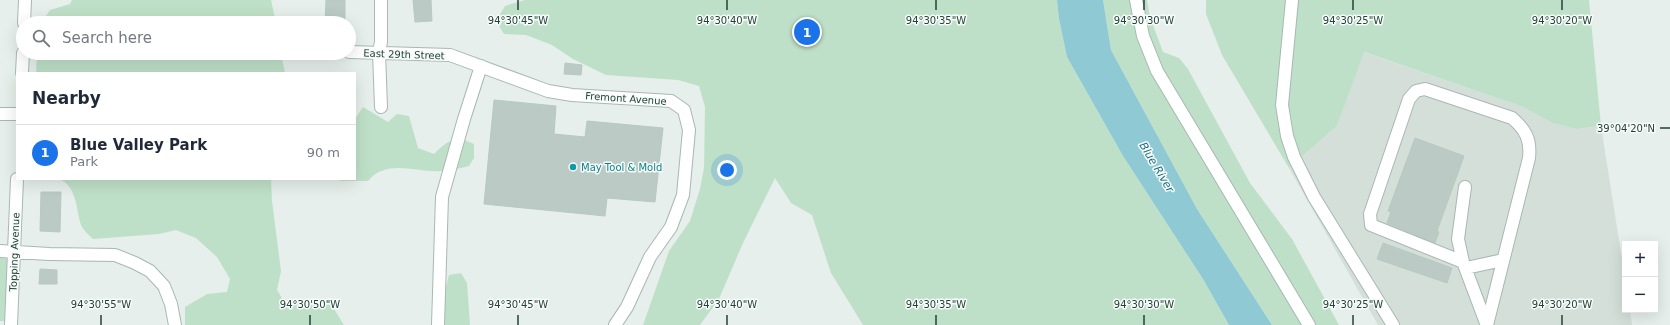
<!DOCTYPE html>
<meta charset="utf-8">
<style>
body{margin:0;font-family:"DejaVu Sans",sans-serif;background:#f2f2f3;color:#1f2937}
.controls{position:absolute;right:12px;bottom:12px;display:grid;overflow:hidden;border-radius:0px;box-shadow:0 4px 16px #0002}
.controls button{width:36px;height:36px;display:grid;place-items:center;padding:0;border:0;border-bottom:1px solid #e0e1e3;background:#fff;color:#1f2937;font:20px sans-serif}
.you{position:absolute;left:727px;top:170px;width:14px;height:14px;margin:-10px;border:3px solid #fff;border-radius:50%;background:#1a73e8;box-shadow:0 0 0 6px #1a73e833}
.badge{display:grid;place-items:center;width:26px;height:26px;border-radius:50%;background:#1a73e8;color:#fff;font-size:13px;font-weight:700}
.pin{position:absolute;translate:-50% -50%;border:2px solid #fff;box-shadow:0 1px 4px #0006}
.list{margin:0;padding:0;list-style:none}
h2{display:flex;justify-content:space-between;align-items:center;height:52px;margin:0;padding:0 16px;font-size:17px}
h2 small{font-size:13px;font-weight:400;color:#747a83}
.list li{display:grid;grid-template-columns:26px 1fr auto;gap:12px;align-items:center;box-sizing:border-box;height:56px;padding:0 16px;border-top:1px solid #e0e1e3}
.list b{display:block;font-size:15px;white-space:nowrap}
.list p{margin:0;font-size:13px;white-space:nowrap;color:#747a83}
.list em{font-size:13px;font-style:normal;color:#747a83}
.icon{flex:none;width:22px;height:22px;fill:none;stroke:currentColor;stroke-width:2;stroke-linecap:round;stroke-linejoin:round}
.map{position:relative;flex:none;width:1670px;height:325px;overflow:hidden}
.search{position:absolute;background:#fff;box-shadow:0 4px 16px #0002;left:16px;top:16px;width:340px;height:44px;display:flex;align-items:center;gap:10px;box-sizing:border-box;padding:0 14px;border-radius:22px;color:#747a83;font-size:15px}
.panel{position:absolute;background:#fff;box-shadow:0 4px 16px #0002;left:16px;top:72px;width:340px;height:108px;border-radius:0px}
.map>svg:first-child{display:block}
.built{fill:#d4dfda}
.green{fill:#bfe0c8}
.water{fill:#8ec9d4}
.building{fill:#bbcac4;stroke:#b8c9c2}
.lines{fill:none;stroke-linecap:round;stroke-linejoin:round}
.minor-casing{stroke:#a8b8b2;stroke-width:14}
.minor{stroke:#fff;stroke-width:12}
.ticks{fill:none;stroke:#24423a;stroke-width:1.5}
.culture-dot{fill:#0f9aa8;stroke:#f7fbf9;stroke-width:1.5}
.labels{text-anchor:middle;stroke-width:3;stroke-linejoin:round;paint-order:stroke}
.street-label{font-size:10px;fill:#24423a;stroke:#f7fbf9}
.culture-label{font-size:10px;fill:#0d838f;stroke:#f7fbf9;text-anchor:start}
.water-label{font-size:11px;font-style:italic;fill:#1c6f80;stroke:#f7fbf9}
.ticks-label{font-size:10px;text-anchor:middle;fill:#24423a;stroke:#f7fbf9;stroke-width:3;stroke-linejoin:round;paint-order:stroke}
</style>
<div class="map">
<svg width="1670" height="325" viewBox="0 0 1670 325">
<rect width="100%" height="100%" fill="#e6efeb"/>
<!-- built -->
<path class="built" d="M1363,52L1523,107L1552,123L1576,129L1601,126L1625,278V310H1630L1632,325H1378L1289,168L1337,126Z"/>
<!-- green -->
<path class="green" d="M72,0H271L276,23H41L50,10L70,4Z
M525,0H1057L1059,19L1067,57L1123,156L1203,279L1229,325H863L831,273L812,215L791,203L775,178L743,243L719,299L700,325H643L669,251L690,221L700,189L704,168L705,107L699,86L678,80L606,75L573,59L552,45L526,35L504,34L496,21L505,6Z
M1103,0H1147L1150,17L1163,52L1179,58L1188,69L1250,183L1292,239L1339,325H1272L1197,209L1111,50Z
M1206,0H1589L1601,126L1576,129L1552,123L1523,107L1364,52L1337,126L1289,168L1222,55L1206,14Z
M37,53H281L285,73H36Z
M363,107L388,122L397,114L409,116L418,148L434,154C448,140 455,135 474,144V158L469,166C460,168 450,171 441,171C416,173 387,158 368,181H341L336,179H355V119Z
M59,179H271L272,201L281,271L277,290L285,303L304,305L331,304L344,325H185V307L207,294L227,292L230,279L217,257L196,238L176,230L159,234L93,239C89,235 83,230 81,225C76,209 77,186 59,179Z
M0,257H5L7,260L5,321H0Z
M461,273L467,283L470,325H440L441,308L449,275Z"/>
<!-- water -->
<path class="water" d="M1057,0H1103L1111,50L1197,209L1272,325H1229L1203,279L1123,156L1067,57L1059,19Z"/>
<!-- building -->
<path class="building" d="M326,0H345V23H325Z
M413,0H431L432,21L415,22Z
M565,63L582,65L581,75L564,74Z
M494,100L556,106L554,134L585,137L587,121L663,128L655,202L607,198L605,216L484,204Z
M1415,138L1464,156L1437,231L1439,232L1435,243L1387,223L1391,212L1388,211Z
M41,192H61L60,232L40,231Z
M1383,243L1452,268L1447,283L1377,259Z
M40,269L57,270V284H39Z"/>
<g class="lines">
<!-- minor casing -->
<g class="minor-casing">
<path id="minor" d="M1136,0L1143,36L1157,71L1309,325
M1292,0L1282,105L1287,136L1294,157L1314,197L1393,325
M24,23L25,0
M349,52L450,55L548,91L572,95L671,101L684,110L689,130L683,195L671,227L650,257L627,307L615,325
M22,73L23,53
M381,107L379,52L381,42V0
M0,114H17
M1465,187L1458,239L1463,262L1486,323
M0,251L49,254L115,255L135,263L150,271L164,286L171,304L175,325
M1463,262L1371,225L1370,214L1409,99L1416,91L1425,89L1512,118C1526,130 1531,140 1529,158L1487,325
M1466,268L1503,260
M11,325L17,179
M438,325L442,197L464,119L481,66"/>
</g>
<!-- minor -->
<use href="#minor" class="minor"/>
</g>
<!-- ticks -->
<path class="ticks" d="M518,0V10M727,0V10M936,0V10M1144,0V10M1353,0V10M1562,0V10M1660,128H1670M101,315V325M310,315V325M518,315V325M727,315V325M936,315V325M1144,315V325M1353,315V325M1562,315V325"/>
<!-- markers -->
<circle class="culture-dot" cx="573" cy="167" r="4"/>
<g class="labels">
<!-- street labels -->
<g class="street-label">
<text transform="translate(404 54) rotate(2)" y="4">East 29th Street</text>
<text transform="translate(626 98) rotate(4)" y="4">Fremont Avenue</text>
<text transform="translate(14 252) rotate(-88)" y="4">Topping Avenue</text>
</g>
<!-- culture labels -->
<g class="culture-label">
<text x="581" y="171">May Tool &amp; Mold</text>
</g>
<!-- water labels -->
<g class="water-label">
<text transform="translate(1157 167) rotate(59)" y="4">Blue River</text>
</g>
</g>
<g class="ticks-label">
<text x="518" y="24">94°30'45"W</text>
<text x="727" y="24">94°30'40"W</text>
<text x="936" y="24">94°30'35"W</text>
<text x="1144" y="24">94°30'30"W</text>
<text x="1353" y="24">94°30'25"W</text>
<text x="1562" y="24">94°30'20"W</text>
<text x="1626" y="132">39°04'20"N</text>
<text x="101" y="308">94°30'55"W</text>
<text x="310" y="308">94°30'50"W</text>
<text x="518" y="308">94°30'45"W</text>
<text x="727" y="308">94°30'40"W</text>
<text x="936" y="308">94°30'35"W</text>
<text x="1144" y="308">94°30'30"W</text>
<text x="1353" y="308">94°30'25"W</text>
<text x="1562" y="308">94°30'20"W</text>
</g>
</svg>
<div class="controls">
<button>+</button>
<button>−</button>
</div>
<div class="you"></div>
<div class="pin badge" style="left:807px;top:32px">1</div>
<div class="search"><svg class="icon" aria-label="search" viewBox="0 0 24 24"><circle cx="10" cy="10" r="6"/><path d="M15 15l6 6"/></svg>Search here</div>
<section class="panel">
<h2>Nearby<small></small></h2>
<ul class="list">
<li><span class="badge">1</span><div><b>Blue Valley Park</b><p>Park</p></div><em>90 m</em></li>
</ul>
</section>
</div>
